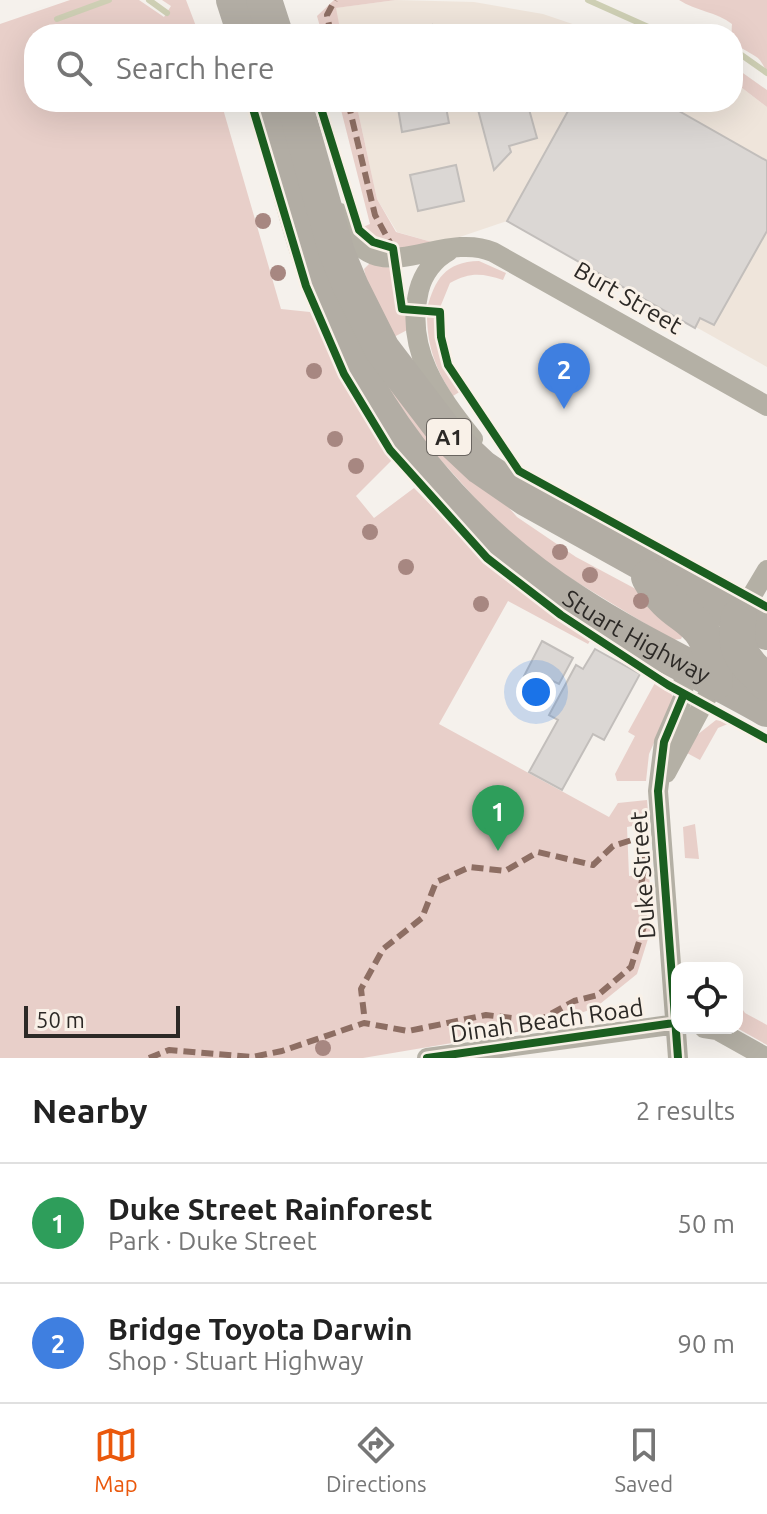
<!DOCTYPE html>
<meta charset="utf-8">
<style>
body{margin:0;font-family:Ubuntu,sans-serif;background:#f2f2f2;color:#222}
.controls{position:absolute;right:24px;bottom:24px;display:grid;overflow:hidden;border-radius:16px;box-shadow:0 8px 32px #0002}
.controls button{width:72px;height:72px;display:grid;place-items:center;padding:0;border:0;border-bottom:2px solid #e0e0e0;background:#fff;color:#222;font:40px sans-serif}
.scale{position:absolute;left:24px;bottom:20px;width:156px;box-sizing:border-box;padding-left:8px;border:4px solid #2c2926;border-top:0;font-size:22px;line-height:28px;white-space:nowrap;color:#2c2926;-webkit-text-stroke:6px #f9f1e8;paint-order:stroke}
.you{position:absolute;left:536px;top:692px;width:28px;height:28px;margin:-20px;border:6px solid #fff;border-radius:50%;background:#1a73e8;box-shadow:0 0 0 12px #1a73e833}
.badge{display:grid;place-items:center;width:52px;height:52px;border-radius:50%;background:#ea580c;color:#fff;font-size:26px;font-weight:700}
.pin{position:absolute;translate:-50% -66px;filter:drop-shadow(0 2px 4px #0008)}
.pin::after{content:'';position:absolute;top:42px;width:28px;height:24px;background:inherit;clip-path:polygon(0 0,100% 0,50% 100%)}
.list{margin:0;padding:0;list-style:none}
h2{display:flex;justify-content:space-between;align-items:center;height:104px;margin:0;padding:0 32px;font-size:34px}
h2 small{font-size:26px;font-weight:400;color:#767676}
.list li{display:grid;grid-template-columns:52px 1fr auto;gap:24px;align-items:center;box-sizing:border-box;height:120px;padding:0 32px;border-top:2px solid #e0e0e0}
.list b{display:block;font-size:30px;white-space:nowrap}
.list p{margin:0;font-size:26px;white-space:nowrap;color:#767676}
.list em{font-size:26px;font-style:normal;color:#767676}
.icon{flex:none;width:44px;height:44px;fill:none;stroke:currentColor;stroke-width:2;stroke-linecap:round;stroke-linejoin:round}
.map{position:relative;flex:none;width:767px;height:1058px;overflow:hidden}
.search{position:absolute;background:#fff;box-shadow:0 8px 32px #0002;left:24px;right:24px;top:24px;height:88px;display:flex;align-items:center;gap:20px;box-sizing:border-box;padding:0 28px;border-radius:32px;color:#767676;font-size:30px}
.sheet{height:344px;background:#fff}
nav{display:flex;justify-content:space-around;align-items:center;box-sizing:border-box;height:112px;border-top:2px solid #e0e0e0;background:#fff;font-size:22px;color:#767676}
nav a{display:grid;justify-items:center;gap:4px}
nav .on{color:#ea580c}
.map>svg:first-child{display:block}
.built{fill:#efe5db}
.green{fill:#e8cfc9}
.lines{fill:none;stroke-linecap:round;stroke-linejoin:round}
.stream{stroke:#cecfb4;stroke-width:6}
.building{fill:#dbd7d4;stroke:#c2bebb;stroke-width:2}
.street{stroke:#b4b0a5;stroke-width:20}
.highway{stroke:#b2ada4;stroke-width:36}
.quiet{stroke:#8d6e63;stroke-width:6;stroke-dasharray:12 6;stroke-linecap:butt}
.cycleway-casing{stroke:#f9f1e8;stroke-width:13}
.cycleway{stroke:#1b5e20;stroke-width:8}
.tree{fill:#a78781}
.labels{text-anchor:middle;stroke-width:6;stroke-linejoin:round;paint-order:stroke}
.shield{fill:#f9f1e8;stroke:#6a6560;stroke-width:2}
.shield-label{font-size:22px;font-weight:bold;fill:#2c2926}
.street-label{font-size:24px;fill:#2c2926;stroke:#f9f1e8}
</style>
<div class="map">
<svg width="767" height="1058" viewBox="0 0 767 1058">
<rect width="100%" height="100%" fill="#f5f1ec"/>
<!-- built -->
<path class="built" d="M396,0L474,2L543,14L602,34H341L335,8Z
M733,81L767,107V367L507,221L439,244L397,232L377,199L356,102H733Z"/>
<!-- green -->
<path class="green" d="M70,0H139L164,17L171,6L162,0H186L199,34H34V102H221L281,309L310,312L341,376L393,459L356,496L374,518L414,488C469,544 524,596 592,638L588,644L508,601L439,724L609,817L618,803L647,800L649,823L627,827L629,876L639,875L640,853L648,852L652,926L637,974L595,1008L535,1029L363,1058H0V24Z
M334,0H396L336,8L341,34H322L317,16Z
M679,0H767V71C763,66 761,59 755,56C738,45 730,46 732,24C717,12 696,11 679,0Z
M733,66L767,90V107L733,81Z
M339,102H356L377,199L396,232L439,244L400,251L397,244L376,238L363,227L370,224Z
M479,261L506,273L503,280C482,273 470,272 450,283L439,310L427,309C435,279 445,262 479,261Z
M370,263L390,268L400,312L410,314L411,328L392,338L369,291L364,269Z
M427,314L438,315L445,366L461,391L453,396C436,369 427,347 427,314Z
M376,356L517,517L576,557L647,595L685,631L681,639L672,640L519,547L394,408Z
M656,681L666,686L674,698L649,754L646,781H617L615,774L635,736L628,732Z
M716,720L730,723L718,728L700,760L687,753L697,735Z
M695,824L699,859L685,858L683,827Z
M737,1001L745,1013L767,1025V1045L737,1028Z"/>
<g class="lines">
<!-- stream -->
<path class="stream" d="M149,0L167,13
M588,0L664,34
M57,19L109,0
M733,49L767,73"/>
</g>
<!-- building -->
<path class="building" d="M432,25L433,34H385V33Z
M397,102H445L449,123L402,132Z
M476,102H527L537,138L509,146L511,152L494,170Z
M573,102H663L767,161V231L714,325L700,318L695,328L507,221Z
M456,165L464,201L418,211L410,175Z
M542,641L573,658L559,684L551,680L547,688L524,676Z
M595,649L640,674L604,740L593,734L562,790L529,772L558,720L549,715L576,665L583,669Z"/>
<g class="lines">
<!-- street -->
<path class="street" d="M340,213C371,301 437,228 493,252L767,406
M449,251C434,259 423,274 419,290C404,349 438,395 473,439
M739,617L767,570
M666,773L715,682
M704,1028L717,1030L767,1058
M427,1058L677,1024
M678,1058L658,791L664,742L683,698L684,665"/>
<!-- highway -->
<g class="highway">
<path d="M234,0L245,34"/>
<path d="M264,0L275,34"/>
<path id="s1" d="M265,102C284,165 299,232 323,294C372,422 461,529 576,603C637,643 704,673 767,709"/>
<path d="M294,102L337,253L351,287L382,349L449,437L481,467L526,498L767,632"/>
<path d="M649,577C678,630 710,605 715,682"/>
<path d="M739,617C732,650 744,661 767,683"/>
</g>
<!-- quiet -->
<path class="quiet" d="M331,34L327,15L335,0
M348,102L375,215L393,248
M364,1014L361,989L383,949L422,918L436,882L470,867L505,871L538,852L593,865L613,846L635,839
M149,1058L169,1050L252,1057L282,1051L364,1023L408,1031L486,1015L538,1021L574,1001L598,995L631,967L645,923L640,891L645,863L642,838"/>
<!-- cycleway casing -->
<g class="cycleway-casing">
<path id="cycleway" d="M251,102L306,286L344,374L390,450L487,558L561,615L668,685L767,739
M319,102L359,230L373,242L393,248L402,309L440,312L441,337L448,365L519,471L767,607
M427,1058L674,1023
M678,1058L658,791L664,742L684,694"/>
</g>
<!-- cycleway -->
<use href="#cycleway" class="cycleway"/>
</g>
<!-- trees -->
<g class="tree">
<circle cx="263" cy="221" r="8"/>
<circle cx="278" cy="273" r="8"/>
<circle cx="314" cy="371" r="8"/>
<circle cx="335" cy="439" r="8"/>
<circle cx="356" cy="466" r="8"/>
<circle cx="370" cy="532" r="8"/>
<circle cx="560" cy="552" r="8"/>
<circle cx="406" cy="567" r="8"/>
<circle cx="590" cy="575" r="8"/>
<circle cx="641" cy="601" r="8"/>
<circle cx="481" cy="604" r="8"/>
<circle cx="323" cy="1048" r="8"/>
</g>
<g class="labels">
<!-- shield labels -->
<rect class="shield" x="427" y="419" width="44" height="36" rx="6"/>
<g class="shield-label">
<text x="449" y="445">A1</text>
</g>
<!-- street labels -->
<g class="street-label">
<text transform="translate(628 298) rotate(30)" y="8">Burt Street</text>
<text dy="8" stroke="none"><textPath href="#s1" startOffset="676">Stuart Highway</textPath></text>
<text transform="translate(643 875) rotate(-94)" y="8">Duke Street</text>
<text transform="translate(547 1021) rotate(-8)" y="8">Dinah Beach Road</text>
</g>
</g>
</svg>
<div class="controls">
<button><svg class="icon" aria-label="locate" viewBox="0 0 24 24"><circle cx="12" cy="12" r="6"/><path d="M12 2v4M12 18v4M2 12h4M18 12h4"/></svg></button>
</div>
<div class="scale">50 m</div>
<div class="you"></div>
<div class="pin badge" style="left:498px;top:851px;background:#2e9e5b">1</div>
<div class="pin badge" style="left:564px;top:409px;background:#3f7fe0">2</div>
<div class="search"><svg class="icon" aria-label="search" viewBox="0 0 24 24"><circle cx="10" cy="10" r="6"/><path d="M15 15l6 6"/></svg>Search here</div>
</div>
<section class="sheet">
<h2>Nearby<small>2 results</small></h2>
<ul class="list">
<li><span class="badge" style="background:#2e9e5b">1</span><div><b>Duke Street Rainforest</b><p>Park · Duke Street</p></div><em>50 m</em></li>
<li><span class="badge" style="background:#3f7fe0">2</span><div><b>Bridge Toyota Darwin</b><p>Shop · Stuart Highway</p></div><em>90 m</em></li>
</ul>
</section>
<nav>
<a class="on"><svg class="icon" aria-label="map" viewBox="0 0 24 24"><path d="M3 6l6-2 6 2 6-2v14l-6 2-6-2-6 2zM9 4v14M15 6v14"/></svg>Map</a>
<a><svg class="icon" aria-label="directions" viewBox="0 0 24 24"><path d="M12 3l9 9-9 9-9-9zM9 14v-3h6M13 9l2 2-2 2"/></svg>Directions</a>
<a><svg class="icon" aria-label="saved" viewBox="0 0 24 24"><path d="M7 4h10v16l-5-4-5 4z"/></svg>Saved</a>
</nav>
